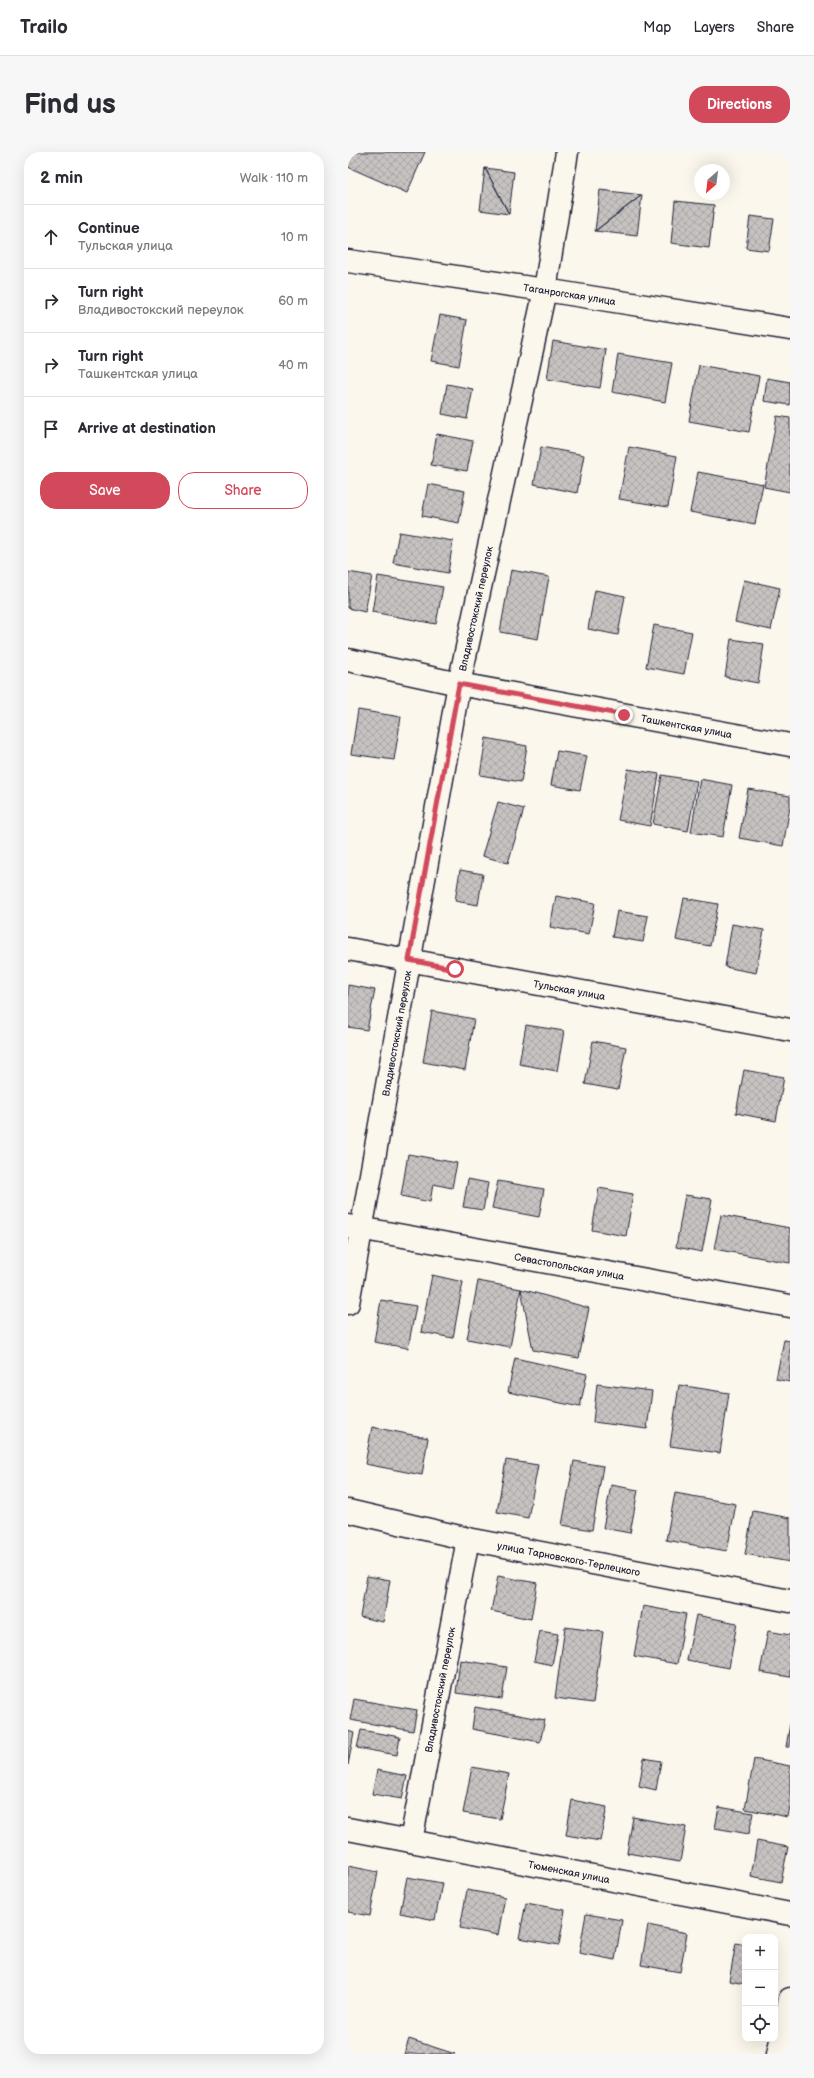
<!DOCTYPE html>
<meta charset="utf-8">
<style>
body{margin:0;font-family:"Balsamiq Sans",sans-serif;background:#f7f7f7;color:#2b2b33}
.controls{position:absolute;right:12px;bottom:12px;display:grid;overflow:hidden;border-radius:8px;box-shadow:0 4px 16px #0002}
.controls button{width:36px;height:36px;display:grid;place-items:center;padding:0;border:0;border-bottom:1px solid #e1e1e2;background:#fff;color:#2b2b33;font:20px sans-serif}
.compass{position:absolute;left:346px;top:12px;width:36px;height:36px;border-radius:50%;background:#fff;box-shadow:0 4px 16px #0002;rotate:208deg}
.stop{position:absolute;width:12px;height:12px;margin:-9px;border:3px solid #d1495b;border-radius:50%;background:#fff}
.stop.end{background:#d1495b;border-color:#fff;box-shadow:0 1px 4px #0008}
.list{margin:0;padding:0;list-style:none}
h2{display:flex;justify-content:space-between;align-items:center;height:52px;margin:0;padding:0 16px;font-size:17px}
h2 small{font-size:13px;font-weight:400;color:#7c7c81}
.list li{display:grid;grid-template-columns:26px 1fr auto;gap:12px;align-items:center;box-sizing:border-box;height:64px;padding:0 16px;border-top:1px solid #e1e1e2}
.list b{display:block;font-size:15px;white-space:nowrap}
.list p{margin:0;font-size:13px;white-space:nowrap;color:#7c7c81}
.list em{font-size:13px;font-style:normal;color:#7c7c81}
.actions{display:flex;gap:8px;padding:12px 16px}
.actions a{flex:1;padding:9px 0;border:1px solid #d1495b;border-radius:16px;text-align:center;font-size:14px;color:#d1495b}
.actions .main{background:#d1495b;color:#fff}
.icon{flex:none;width:22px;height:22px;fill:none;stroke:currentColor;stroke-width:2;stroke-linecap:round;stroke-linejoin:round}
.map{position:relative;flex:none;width:442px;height:1902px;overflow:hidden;border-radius:16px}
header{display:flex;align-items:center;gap:24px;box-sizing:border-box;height:56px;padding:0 20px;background:#fff;border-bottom:1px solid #e1e1e2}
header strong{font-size:19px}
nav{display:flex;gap:22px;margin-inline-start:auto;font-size:14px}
.intro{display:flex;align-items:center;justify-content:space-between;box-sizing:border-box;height:96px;padding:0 24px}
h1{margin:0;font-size:28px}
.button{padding:10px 18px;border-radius:16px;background:#d1495b;color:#fff;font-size:14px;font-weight:700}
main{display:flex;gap:24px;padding:0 24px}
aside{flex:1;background:#fff;border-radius:16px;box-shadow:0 4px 16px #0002}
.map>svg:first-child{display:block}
.building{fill:url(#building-cross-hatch);stroke:#22223b}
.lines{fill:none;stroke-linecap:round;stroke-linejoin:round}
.minor-casing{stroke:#22223b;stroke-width:25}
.major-casing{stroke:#22223b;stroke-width:25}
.minor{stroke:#fbf7ec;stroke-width:22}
.major{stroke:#fbf7ec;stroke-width:22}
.route{stroke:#d1495b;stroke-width:5}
.labels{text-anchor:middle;stroke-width:3;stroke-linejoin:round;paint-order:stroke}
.street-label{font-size:10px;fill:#22223b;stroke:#fbf7ec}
</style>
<header>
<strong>Trailo</strong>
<nav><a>Map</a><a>Layers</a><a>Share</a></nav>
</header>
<div class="intro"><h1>Find us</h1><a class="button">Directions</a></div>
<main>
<aside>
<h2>2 min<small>Walk · 110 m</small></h2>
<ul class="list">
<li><svg class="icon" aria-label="ahead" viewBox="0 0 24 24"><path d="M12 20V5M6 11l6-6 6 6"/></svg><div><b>Continue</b><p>Тульская улица</p></div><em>10 m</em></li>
<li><svg class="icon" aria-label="right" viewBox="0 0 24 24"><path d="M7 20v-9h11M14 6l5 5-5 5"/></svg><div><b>Turn right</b><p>Владивостокский переулок</p></div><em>60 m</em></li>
<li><svg class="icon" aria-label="right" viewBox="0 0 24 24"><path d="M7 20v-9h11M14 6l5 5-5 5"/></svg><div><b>Turn right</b><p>Ташкентская улица</p></div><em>40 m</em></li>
<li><svg class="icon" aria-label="arrive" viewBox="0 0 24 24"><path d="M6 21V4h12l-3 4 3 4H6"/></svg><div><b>Arrive at destination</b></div></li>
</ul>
<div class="actions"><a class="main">Save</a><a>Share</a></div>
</aside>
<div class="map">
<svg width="442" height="1902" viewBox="0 0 442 1902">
<defs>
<pattern id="building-cross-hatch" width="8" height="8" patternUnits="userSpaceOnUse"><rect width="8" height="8" fill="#c6c2c0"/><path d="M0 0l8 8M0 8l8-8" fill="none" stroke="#aaa6a6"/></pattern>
</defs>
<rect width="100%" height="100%" fill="#fbf7ec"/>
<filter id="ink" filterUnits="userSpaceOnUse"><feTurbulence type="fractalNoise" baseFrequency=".025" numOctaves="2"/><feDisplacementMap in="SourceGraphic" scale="8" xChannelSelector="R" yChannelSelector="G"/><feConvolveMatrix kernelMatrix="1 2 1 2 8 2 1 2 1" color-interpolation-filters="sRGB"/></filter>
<g filter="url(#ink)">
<!-- building -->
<path class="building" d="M0,0H77L59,41L0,15Z
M137,16L161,62L132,58Z
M137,16L166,20L161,62Z
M252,38L294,43L247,79Z
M294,43L289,84L247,79Z
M327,49L366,53L361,96L323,91Z
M402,64L426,67L421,99L398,96Z
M92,163L119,168L111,214L83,209Z
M205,189L258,198L252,236L199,227Z
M270,202L324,211L317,250L264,240Z
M351,213L411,224L401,280L341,269Z
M419,226L442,230V253L416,249Z
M99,232L125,237L119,267L94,262Z
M429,264L442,266V340L416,335Z
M89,282L125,289L119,319L83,313Z
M193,295L236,303L229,341L186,332Z
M281,295L329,304L320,355L271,347Z
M350,320L415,332L407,372L342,360Z
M80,332L117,339L111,371L74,364Z
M51,380L105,389L100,421L45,411Z
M163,418L201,425L190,487L152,480Z
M0,420L24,424L17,460L0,456Z
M30,424L95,435L88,472L24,460Z
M396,428L432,436L423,478L387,470Z
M247,438L277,444L270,483L240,477Z
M306,473L344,480L336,522L298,515Z
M383,487L416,492L410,531L377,525Z
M10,558L53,565L46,608L3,602Z
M138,586L179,594L173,630L132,623Z
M209,599L239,604L232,638L203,633Z
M280,617L311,622L302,674L270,668Z
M314,623L349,629L340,679L305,672Z
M352,627L384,633L375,685L343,680Z
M400,637L442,644V655L435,694L391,686Z
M150,650L176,657L160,711L134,704Z
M112,718L135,722L130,753L107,749Z
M208,744L247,751L241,782L202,775Z
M336,746L370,752L362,794L328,788Z
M269,759L300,764L295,790L264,785Z
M384,772L416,778L408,821L377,815Z
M0,833L27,838L19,878L0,875Z
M84,859L126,867L117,918L75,910Z
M178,873L216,879L209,919L171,912Z
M245,889L278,895L270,938L237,932Z
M396,918L436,925L428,969L388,961Z
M60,1002L109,1011L104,1036L85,1032L82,1050L53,1044Z
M120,1027L140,1031L135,1058L115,1055Z
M150,1029L196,1037L191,1065L144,1056Z
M251,1036L285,1042L278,1084L244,1078Z
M337,1043L364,1047L354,1100L328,1095Z
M373,1063L442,1076V1111L366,1097Z
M84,1123L115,1130L105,1186L73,1180Z
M130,1129L173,1137L162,1195L119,1187Z
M173,1137L241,1156L231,1206L185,1198Z
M33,1148L68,1154L60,1196L26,1190Z
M436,1188L442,1189V1230L428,1227Z
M167,1206L239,1222L232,1255L160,1240Z
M249,1232L304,1239L299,1277L245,1270Z
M331,1233L381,1241L372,1301L322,1294Z
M24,1275L80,1286L74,1323L17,1312Z
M158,1308L190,1313L180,1366L149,1360Z
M226,1309L255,1314L244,1378L214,1373Z
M263,1333L290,1338L282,1381L255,1376Z
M327,1341L388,1352L379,1399L318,1388Z
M405,1359L442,1366V1410L397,1402Z
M19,1424L42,1428L35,1470L12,1465Z
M150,1424L189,1431L183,1467L143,1459Z
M295,1454L338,1462L329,1512L286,1504Z
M348,1463L389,1471L381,1516L339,1508Z
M217,1475L255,1480L245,1551L207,1546Z
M192,1479L210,1482L204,1513L186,1509Z
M420,1479L442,1483V1525L412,1520Z
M112,1508L159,1515L154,1547L108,1541Z
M6,1547L69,1558L65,1579L2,1568Z
M127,1555L197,1568L192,1590L124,1577Z
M442,1572V1595H438Z
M13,1578L52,1585L49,1603L9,1596Z
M0,1579L6,1581L0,1613Z
M296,1606L313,1609L308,1638L291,1634Z
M406,1607L442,1614V1654L440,1665L397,1657Z
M124,1615L161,1622L152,1667L115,1661Z
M29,1618L59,1624L54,1647L24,1642Z
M224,1648L259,1655L252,1689L218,1683Z
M371,1655L405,1661L401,1682L367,1676Z
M285,1665L338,1675L332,1710L279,1701Z
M409,1689L440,1695L433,1730L403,1724Z
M0,1714L30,1720L22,1764L0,1760Z
M59,1725L94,1731L87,1768L52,1761Z
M119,1738L157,1745L150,1783L112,1776Z
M178,1751L217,1758L211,1793L171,1786Z
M238,1762L274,1768L267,1808L231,1801Z
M300,1773L339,1781L332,1820L293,1813Z
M388,1791L397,1793V1832L381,1829Z
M61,1887L107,1902H56Z"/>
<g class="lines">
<!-- minor casing -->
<g class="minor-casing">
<g id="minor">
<path id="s1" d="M0,508L111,532L442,593"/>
<path id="s2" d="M0,797L442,878"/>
<path id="s3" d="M0,1074L442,1154"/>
<path id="s4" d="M0,1151L111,532L197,138L219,0"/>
<path id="s5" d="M0,1359L120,1387L442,1449"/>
<path id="s6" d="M0,1677L442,1762"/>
<path id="s7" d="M63,1689L120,1387"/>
<path d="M430,1902L442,1847"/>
</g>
</g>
<!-- major casing -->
<g class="major-casing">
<g id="major">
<path id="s8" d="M0,109L197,138L442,177"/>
</g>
</g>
<!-- minor -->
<use href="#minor" class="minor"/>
<!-- major -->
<use href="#major" class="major"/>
</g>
</g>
<g class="lines" filter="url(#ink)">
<!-- route -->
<path class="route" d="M107,817L61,808L111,532L276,563"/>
</g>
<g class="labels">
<!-- street labels -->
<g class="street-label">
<text dy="4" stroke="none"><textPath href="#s8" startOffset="224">Таганрогская улица</textPath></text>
<text dy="4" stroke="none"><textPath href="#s4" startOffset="706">Владивостокский переулок</textPath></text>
<text dy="4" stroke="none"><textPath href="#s1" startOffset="345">Ташкентская улица</textPath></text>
<text dy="4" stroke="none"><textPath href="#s2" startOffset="225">Тульская улица</textPath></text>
<text dy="4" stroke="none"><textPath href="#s4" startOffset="274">Владивостокский переулок</textPath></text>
<text dy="4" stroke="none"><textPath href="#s3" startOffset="225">Севастопольская улица</textPath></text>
<text dy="4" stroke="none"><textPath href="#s5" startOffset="226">улица Тарновского-Терлецкого</textPath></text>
<text dy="4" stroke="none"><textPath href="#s7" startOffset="154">Владивостокский переулок</textPath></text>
<text dy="4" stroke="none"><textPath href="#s6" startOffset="225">Тюменская улица</textPath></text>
</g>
</g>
</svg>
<div class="controls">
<button>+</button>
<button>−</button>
<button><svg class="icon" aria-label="locate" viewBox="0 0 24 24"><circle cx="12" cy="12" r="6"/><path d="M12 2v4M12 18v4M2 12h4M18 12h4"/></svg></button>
</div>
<svg class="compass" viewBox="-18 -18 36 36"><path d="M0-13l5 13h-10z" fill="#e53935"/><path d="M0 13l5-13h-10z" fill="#7c7c81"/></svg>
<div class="stop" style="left:107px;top:817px"></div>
<div class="stop end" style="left:276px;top:563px"></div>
</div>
</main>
